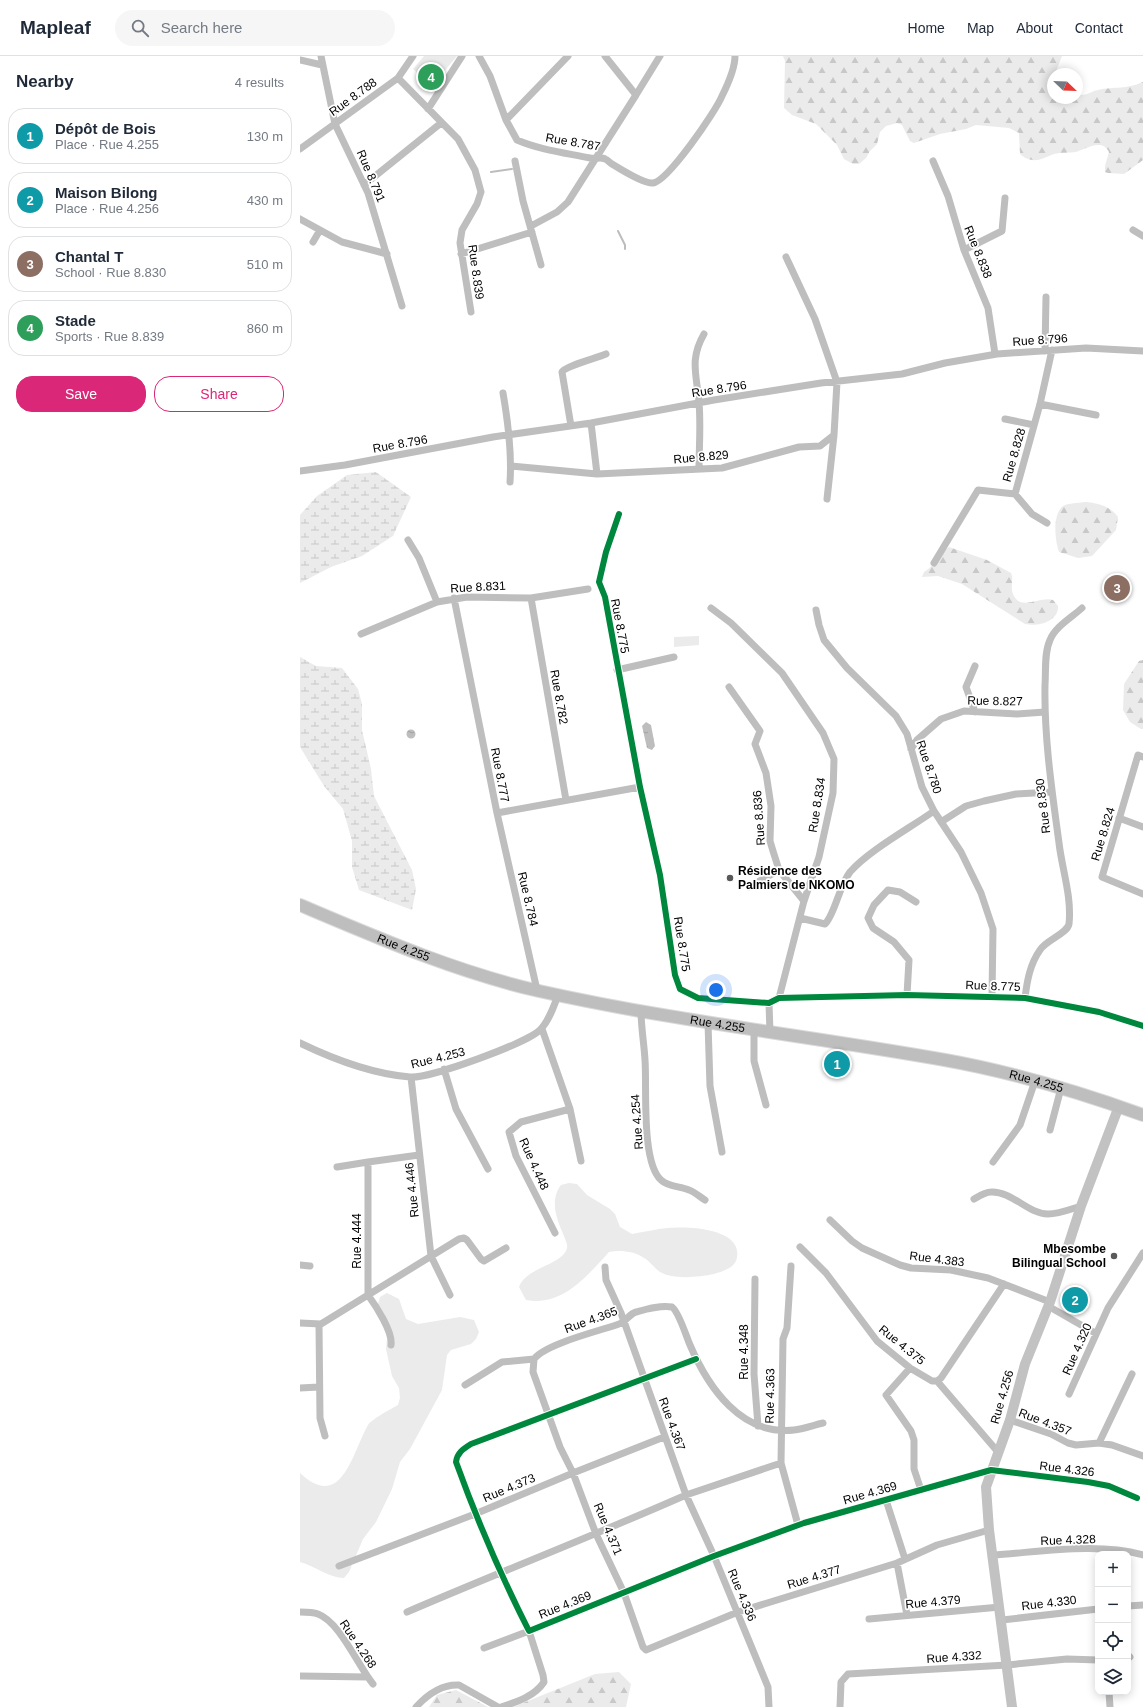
<!DOCTYPE html>
<meta charset="utf-8">
<style>
body{margin:0;font-family:Helvetica,sans-serif;background:#f6f6f7;color:#1f2937}
.controls{position:absolute;right:12px;bottom:12px;display:grid;overflow:hidden;border-radius:8px;box-shadow:0 2px 10px #0003}
.controls button{width:36px;height:36px;display:grid;place-items:center;padding:0;border:0;border-bottom:1px solid #e0e1e3;background:#fff;color:#1f2937;font:20px sans-serif}
.compass{position:absolute;left:747px;top:12px;width:36px;height:36px;border-radius:50%;background:#fff;box-shadow:0 2px 10px #0003;rotate:113deg}
.you{position:absolute;left:416px;top:934px;width:14px;height:14px;margin:-10px;border:3px solid #fff;border-radius:50%;background:#1a73e8;box-shadow:0 0 0 6px #1a73e833}
.badge{display:grid;place-items:center;width:26px;height:26px;border-radius:50%;background:#db2777;color:#fff;font-size:13px;font-weight:700}
.pin{position:absolute;translate:-50% -50%;border:2px solid #fff;box-shadow:0 1px 4px #0006}
.list{margin:0;padding:0;list-style:none}
h2{display:flex;justify-content:space-between;align-items:center;height:52px;margin:0;padding:0 16px;font-size:17px}
h2 small{font-size:13px;font-weight:400;color:#747a83}
.list li{display:grid;grid-template-columns:26px 1fr auto;gap:12px;align-items:center;box-sizing:border-box;height:56px;margin:0 8px 8px;padding:0 8px;border:1px solid #e0e1e3;border-radius:16px}
.list b{display:block;font-size:15px;white-space:nowrap}
.list p{margin:0;font-size:13px;white-space:nowrap;color:#747a83}
.list em{font-size:13px;font-style:normal;color:#747a83}
.actions{display:flex;gap:8px;padding:12px 16px}
.actions a{flex:1;padding:9px 0;border:1px solid #db2777;border-radius:16px;text-align:center;font-size:14px;color:#db2777}
.actions .main{background:#db2777;color:#fff}
.icon{flex:none;width:22px;height:22px;fill:none;stroke:currentColor;stroke-width:2;stroke-linecap:round;stroke-linejoin:round}
.map{position:relative;flex:none;width:843px;height:1651px;overflow:hidden}
header{display:flex;align-items:center;gap:24px;box-sizing:border-box;height:56px;padding:0 20px;background:#fff;border-bottom:1px solid #e0e1e3}
header strong{font-size:19px}
nav{display:flex;gap:22px;margin-inline-start:auto;font-size:14px}
.search{width:280px;height:36px;background:#f6f6f7;display:flex;align-items:center;gap:10px;box-sizing:border-box;padding:0 14px;border-radius:22px;color:#747a83;font-size:15px}
main{display:flex}
aside{flex:1;background:#fff}
.map>svg:first-child{display:block}
.grass{fill:#ebebeb}
.forest{fill:url(#forest-firs)}
.wetland{fill:url(#wetland-marsh)}
.water{fill:url(#water-ripples)}
.lines{fill:none;stroke-linecap:round;stroke-linejoin:round}
.stream{stroke:#bdbdbd;stroke-width:2}
.highway-casing{stroke:#dbdbdb;stroke-width:14}
.street{stroke:#bebebe;stroke-width:7}
.secondary{stroke:#c2c2c2;stroke-width:10}
.highway{stroke:#bebebe;stroke-width:12}
.cycleway-casing{stroke:#fff;stroke-width:8}
.cycleway{stroke:#00873e;stroke-width:6}
.poi-dot{fill:#595959;stroke:#fff;stroke-width:1.5}
.labels{text-anchor:middle;stroke-width:3.5;stroke-linejoin:round;paint-order:stroke}
.street-label{font-size:12px;fill:#000;stroke:#fff}
.poi-label{font-size:12px;font-weight:bold;fill:#000;stroke:#fff;text-anchor:start}
</style>
<header>
<strong>Mapleaf</strong>
<div class="search"><svg class="icon" aria-label="search" viewBox="0 0 24 24"><circle cx="10" cy="10" r="6"/><path d="M15 15l6 6"/></svg>Search here</div>
<nav><a>Home</a><a>Map</a><a>About</a><a>Contact</a></nav>
</header>
<main>
<aside>
<h2>Nearby<small>4 results</small></h2>
<ul class="list">
<li><span class="badge" style="background:#0f9aa8">1</span><div><b>Dépôt de Bois</b><p>Place · Rue 4.255</p></div><em>130 m</em></li>
<li><span class="badge" style="background:#0f9aa8">2</span><div><b>Maison Bilong</b><p>Place · Rue 4.256</p></div><em>430 m</em></li>
<li><span class="badge" style="background:#8d6e63">3</span><div><b>Chantal T</b><p>School · Rue 8.830</p></div><em>510 m</em></li>
<li><span class="badge" style="background:#2e9e5b">4</span><div><b>Stade</b><p>Sports · Rue 8.839</p></div><em>860 m</em></li>
</ul>
<div class="actions"><a class="main">Save</a><a>Share</a></div>
</aside>
<div class="map">
<svg width="843" height="1651" viewBox="0 0 843 1651">
<defs>
<pattern id="forest-firs" width="22" height="20" patternUnits="userSpaceOnUse"><rect width="22" height="20" fill="#ebebeb"/><path d="M5 1l3.5 6h-7zM16 11l3.5 6h-7z" fill="#c8c8c8"/></pattern>
<pattern id="wetland-marsh" width="20" height="14" patternUnits="userSpaceOnUse"><rect width="20" height="14" fill="#ebebeb"/><path d="M1 5h8M5 5V1M11 12h8M15 12V8" fill="none" stroke="#c8c8c8"/></pattern>
<pattern id="water-ripples" width="26" height="14" patternUnits="userSpaceOnUse"><rect width="26" height="14" fill="#bdbdbd"/><path d="M2 4q2-2 4 0t4 0M15 11q2-2 4 0t4 0" fill="none" stroke="#a1a1a1"/></pattern>
</defs>
<rect width="100%" height="100%" fill="#fff"/>
<!-- grass -->
<path class="grass" d="M124,0H157L132,30L113,13Z
M399,580V589L374,591V581Z
M269,1127L277,1128L287,1139L310,1153L315,1158L320,1171L332,1178C344,1176 356,1173 368,1172C387,1170 442,1172 437,1201C436,1212 423,1215 414,1218C399,1221 374,1224 360,1216C354,1212 350,1205 344,1202C334,1195 320,1194 309,1196C287,1220 262,1251 226,1244L219,1231C226,1211 263,1209 267,1192C268,1188 265,1184 264,1180C257,1164 249,1145 261,1129Z
M87,1237L99,1243L106,1263L118,1268L160,1261L174,1264L179,1276L176,1283L171,1288L151,1294L147,1299L142,1334L110,1393L100,1406L92,1433L76,1466L63,1483L49,1516L44,1522C29,1522 15,1510 0,1506V1417C42,1456 52,1397 68,1369C72,1363 91,1353 98,1349L100,1342L99,1332L92,1320L86,1293L88,1273L78,1248L80,1241Z"/>
<!-- forest -->
<path class="forest" d="M483,0H762L755,18H753V42H777V38C786,41 791,35 798,34C816,30 825,34 843,26V104L824,118L808,117L805,116V110L809,96C802,82 786,93 776,96C769,97 761,96 754,98C741,103 733,109 720,98L719,77L709,72L676,69L666,73L640,78L614,87L610,85L602,69L597,67L586,70L580,76L577,88L570,95L566,102L559,108H553L544,103L537,89L516,68L492,59L484,52L485,5Z
M785,446C798,447 810,450 818,461L816,474L792,500L778,502L759,496C755,484 752,459 763,450C768,447 779,447 785,446Z
M649,491L687,504L711,517C714,523 710,531 713,538C720,556 740,540 753,544L758,550C759,566 737,571 725,568L662,528L638,520L622,521L624,516C635,510 639,498 649,491Z
M843,604V673H841L830,666L823,654L824,628L839,605Z
M319,1616L331,1628L326,1651H213L295,1618Z
M156,1634L188,1651H129L137,1639Z"/>
<!-- wetland -->
<path class="wetland" d="M76,416L111,441L93,480L62,500L31,511L0,527V459L17,440L47,419Z
M0,601L16,610L42,612L58,633L62,648V674L71,713L74,740L112,814L116,833L112,854L59,834L52,811V785L43,753L24,730L0,691Z"/>
<!-- water -->
<path class="water" d="M346,666L351,669L355,690L352,694L347,692L342,670Z
M106.5 678a4.5 4.5 0 1 1 9 0a4.5 4.5 0 1 1-9 0Z"/>
<g class="lines">
<!-- stream -->
<path class="stream" d="M191,116L212,113
M318,175L325,189V193"/>
<!-- highway casing -->
<g class="highway-casing">
<g id="highway">
<path id="s1" d="M0,849C78,882 156,916 239,935C373,965 510,980 645,1004C712,1016 779,1036 843,1059"/>
</g>
</g>
<!-- street -->
<path class="street" d="M21,0L35,68L68,137L102,250
M179,0L190,20L206,64L217,84C240,94 266,97 290,102C295,103 302,101 305,103C308,104 310,107 312,108C320,113 345,128 353,127C368,125 416,55 422,40C428,28 435,13 435,0
M0,4L22,9
M98,22L158,83L175,114L181,136L177,148L162,174L160,187L171,256
M336,39L360,0
M128,53L162,0
M206,64L268,0
M0,93L98,22L113,0
M215,105L223,145L241,209
M633,105L648,140L664,194L688,252L695,298
M64,129L141,67
M0,163L42,186L87,198
M231,170L257,156L268,146L336,39L305,0
M833,174L843,180
M13,186L20,174
M664,194L702,175L705,142
M161,198L232,176
M745,295L746,241
M203,337C208,366 212,397 210,426
M740,348L796,359
M705,363L734,369
M291,367L297,418
M271,370L262,316C265,310 297,302 306,298
M211,410L297,418L422,412L499,391L520,390L534,379L537,326L515,263L486,201
M399,413C399,392 401,369 399,347C397,319 389,304 404,278
M0,415L45,409L193,381L291,367L414,344L521,327L602,318L645,307L697,298L786,292L843,295
M715,438L732,458L747,467
M527,443L534,379
M319,458L306,496L299,526L305,541L340,731L360,819L375,919L380,933L398,942L469,947L479,942L607,939L725,942L799,956L843,970
M108,484L119,502L137,546L167,541L231,542L288,533
M634,507L678,434L715,438L740,348L752,294
M154,542L197,757L340,731
M231,542L266,744
M411,552L431,567L482,617L523,677L534,703L533,737L519,801L504,845L479,942
M516,554L519,569L524,584L547,612L596,660L607,678L622,731L634,755L661,796L681,837L693,873L692,940
M61,578L137,546
M675,610L666,631L675,656
M317,614L374,601
M429,631L460,675L455,688L466,717L471,750L470,785L473,795L479,814L504,845
M611,693L617,684L641,663L664,655L717,658L745,656
M843,701L838,699L802,821L843,838
M197,757L237,934
M819,762L843,771
M641,766L666,750L684,745L716,738L752,736
M449,831L479,814
M500,862L525,868C535,858 539,830 550,816C568,795 610,772 634,755
M607,939L609,904L594,886L573,872L568,862L574,849L588,834L600,836L616,846
M725,942C727,925 730,908 740,894C746,884 767,878 769,868C772,841 762,813 759,787C752,735 744,682 745,629C746,615 744,597 750,584C755,571 771,562 782,552
M469,947L470,977
M341,954C341,971 344,987 345,1004C347,1031 341,1106 361,1124C368,1131 380,1130 389,1134C395,1136 400,1141 405,1144
M408,967L410,1030L422,1096
M242,973L270,1053L221,1066L209,1076L216,1100L255,1177
M454,974V1005L466,1049
M0,987C33,1003 73,1018 110,1021C129,1023 227,987 240,974C249,965 254,950 258,939
M144,1013L156,1053L188,1113
M111,1021L131,1200L150,1239
M270,1053L281,1105
M750,1074L761,1032
M693,1106L720,1069L735,1025
M37,1111L68,1106
M674,1143C679,1140 685,1136 691,1136C712,1135 728,1158 748,1158C759,1158 771,1153 781,1150
M530,1164L552,1185L562,1192L600,1209L611,1212L651,1214L688,1222L750,1246
M500,1191L526,1217L577,1285L610,1312L632,1325H637L698,1396
M0,1209L10,1210
M491,1210L487,1272L483,1283L481,1407L498,1469
M305,1211L306,1224L321,1257L386,1439L481,1407
M455,1223L454,1318L458,1370
M748,1250L795,1277
M0,1267L21,1268L68,1239V1106L119,1099
M19,1269L20,1362L25,1380
M91,1289C93,1276 76,1250 68,1239L159,1183L164,1182L167,1184L181,1203L184,1205L206,1192
M396,1303L171,1388C163,1393 157,1397 156,1406C177,1464 201,1520 229,1575L414,1500L504,1467L691,1414L788,1426L809,1430L837,1442
M610,1312L586,1339L611,1375L614,1384V1413L621,1434
M637,1325L641,1322L704,1228
M165,1329L202,1306L234,1303
M0,1332L19,1331
M769,1338L808,1252L843,1197
M710,1364L751,1378L768,1387L776,1389L799,1387L812,1389L843,1400
M523,1367C514,1369 503,1373 494,1374C441,1380 408,1331 390,1289C386,1280 379,1256 372,1251C360,1249 347,1253 336,1256C329,1258 326,1266 319,1268C299,1275 245,1288 234,1303L233,1316L260,1391L273,1417L296,1478L324,1537L343,1591L346,1594L438,1556L597,1507L637,1489L689,1474
M799,1387L832,1318
M586,1444L605,1503
M693,1499C740,1496 798,1486 843,1499
M597,1507L607,1559
M39,1510L175,1458L273,1417L364,1381
M828,1550L843,1549
M0,1556C6,1556 13,1556 18,1558C40,1566 58,1610 73,1628
M107,1556C200,1516 293,1480 386,1439L414,1500L468,1631L469,1651
M569,1563L700,1551
M702,1564L798,1553
M184,1592L229,1575L243,1619L244,1626C235,1640 217,1646 201,1651
M828,1602L830,1601
M0,1620L67,1621
M809,1636L810,1651
M116,1651C127,1639 142,1628 159,1629L198,1651
M540,1651L541,1626L548,1618L707,1609L767,1603L798,1604"/>
<!-- secondary -->
<path class="secondary" d="M712,1651L689,1474L686,1431L710,1364L725,1308L750,1246L781,1150L819,1050"/>
<!-- highway -->
<use href="#highway" class="highway"/>
<!-- cycleway casing -->
<g class="cycleway-casing">
<path id="cycleway" d="M319,458L306,496L299,526L305,541L340,731L360,819L375,919L380,933L398,942L469,947L479,942L607,939L725,942L799,956L843,970
M396,1303L171,1388C163,1393 157,1397 156,1406C177,1464 201,1520 229,1575L414,1500L504,1467L691,1414L788,1426L809,1430L837,1442"/>
</g>
<!-- cycleway -->
<use href="#cycleway" class="cycleway"/>
</g>
<!-- markers -->
<g class="poi-dot">
<circle cx="430" cy="822" r="4"/>
<circle cx="814" cy="1200" r="4"/>
</g>
<g class="labels">
<!-- street labels -->
<g class="street-label">
<text transform="translate(53 41) rotate(-36)" y="4">Rue 8.788</text>
<text transform="translate(273 86) rotate(10)" y="4">Rue 8.787</text>
<text transform="translate(71 120) rotate(67)" y="4">Rue 8.791</text>
<text transform="translate(678 196) rotate(68)" y="4">Rue 8.838</text>
<text transform="translate(176 216) rotate(82)" y="4">Rue 8.839</text>
<text transform="translate(740 284) rotate(-4)" y="4">Rue 8.796</text>
<text transform="translate(419 333) rotate(-9)" y="4">Rue 8.796</text>
<text transform="translate(100 388) rotate(-10)" y="4">Rue 8.796</text>
<text transform="translate(714 399) rotate(-74)" y="4">Rue 8.828</text>
<text transform="translate(401 401) rotate(-5)" y="4">Rue 8.829</text>
<text transform="translate(178 531) rotate(-3)" y="4">Rue 8.831</text>
<text transform="translate(320 570) rotate(79)" y="4">Rue 8.775</text>
<text transform="translate(259 641) rotate(80)" y="4">Rue 8.782</text>
<text transform="translate(695 645) rotate(1)" y="4">Rue 8.827</text>
<text transform="translate(629 711) rotate(71)" y="4">Rue 8.780</text>
<text transform="translate(200 719) rotate(79)" y="4">Rue 8.777</text>
<text transform="translate(517 749) rotate(-81)" y="4">Rue 8.834</text>
<text transform="translate(743 750) rotate(-97)" y="4">Rue 8.830</text>
<text transform="translate(459 762) rotate(-94)" y="4">Rue 8.836</text>
<text transform="translate(803 778) rotate(-73)" y="4">Rue 8.824</text>
<text transform="translate(228 843) rotate(77)" y="4">Rue 8.784</text>
<text transform="translate(382 888) rotate(81)" y="4">Rue 8.775</text>
<text dy="4" stroke="none"><textPath href="#s1" startOffset="112">Rue 4.255</textPath></text>
<text transform="translate(693 930) rotate(2)" y="4">Rue 8.775</text>
<text dy="4" stroke="none"><textPath href="#s1" startOffset="436">Rue 4.255</textPath></text>
<text transform="translate(138 1002) rotate(-14)" y="4">Rue 4.253</text>
<text dy="4" stroke="none"><textPath href="#s1" startOffset="760">Rue 4.255</textPath></text>
<text transform="translate(337 1066) rotate(-94)" y="4">Rue 4.254</text>
<text transform="translate(234 1108) rotate(66)" y="4">Rue 4.448</text>
<text transform="translate(112 1134) rotate(-96)" y="4">Rue 4.446</text>
<text transform="translate(57 1185) rotate(-90)" y="4">Rue 4.444</text>
<text transform="translate(637 1203) rotate(7)" y="4">Rue 4.383</text>
<text transform="translate(291 1264) rotate(-20)" y="4">Rue 4.365</text>
<text transform="translate(602 1289) rotate(39)" y="4">Rue 4.375</text>
<text transform="translate(777 1293) rotate(-66)" y="4">Rue 4.320</text>
<text transform="translate(444 1296) rotate(-90)" y="4">Rue 4.348</text>
<text transform="translate(470 1340) rotate(-89)" y="4">Rue 4.363</text>
<text transform="translate(702 1341) rotate(-74)" y="4">Rue 4.256</text>
<text transform="translate(745 1366) rotate(21)" y="4">Rue 4.357</text>
<text transform="translate(372 1368) rotate(70)" y="4">Rue 4.367</text>
<text transform="translate(767 1413) rotate(7)" y="4">Rue 4.326</text>
<text transform="translate(209 1432) rotate(-23)" y="4">Rue 4.373</text>
<text transform="translate(570 1437) rotate(-16)" y="4">Rue 4.369</text>
<text transform="translate(308 1473) rotate(67)" y="4">Rue 4.371</text>
<text transform="translate(768 1484) rotate(-2)" y="4">Rue 4.328</text>
<text transform="translate(514 1521) rotate(-17)" y="4">Rue 4.377</text>
<text transform="translate(442 1539) rotate(67)" y="4">Rue 4.336</text>
<text transform="translate(633 1546) rotate(-5)" y="4">Rue 4.379</text>
<text transform="translate(749 1547) rotate(-7)" y="4">Rue 4.330</text>
<text transform="translate(265 1549) rotate(-22)" y="4">Rue 4.369</text>
<text transform="translate(58 1588) rotate(56)" y="4">Rue 4.268</text>
<text transform="translate(654 1601) rotate(-4)" y="4">Rue 4.332</text>
</g>
<!-- poi labels -->
<g class="poi-label">
<text x="438" y="819">Résidence des<tspan x="438" dy="14">Palmiers de NKOMO</tspan></text>
<text x="806" y="1197" text-anchor="end">Mbesombe<tspan x="806" dy="14">Bilingual School</tspan></text>
</g>
</g>
</svg>
<div class="controls">
<button>+</button>
<button>−</button>
<button><svg class="icon" aria-label="locate" viewBox="0 0 24 24"><circle cx="12" cy="12" r="6"/><path d="M12 2v4M12 18v4M2 12h4M18 12h4"/></svg></button>
<button><svg class="icon" aria-label="layers" viewBox="0 0 24 24"><path d="M12 4l9 5-9 5-9-5zM3 14l9 5 9-5"/></svg></button>
</div>
<svg class="compass" viewBox="-18 -18 36 36"><path d="M0-13l5 13h-10z" fill="#e53935"/><path d="M0 13l5-13h-10z" fill="#747a83"/></svg>
<div class="you"></div>
<div class="pin badge" style="left:537px;top:1008px;background:#0f9aa8">1</div>
<div class="pin badge" style="left:775px;top:1244px;background:#0f9aa8">2</div>
<div class="pin badge" style="left:817px;top:532px;background:#8d6e63">3</div>
<div class="pin badge" style="left:131px;top:21px;background:#2e9e5b">4</div>
</div>
</main>
